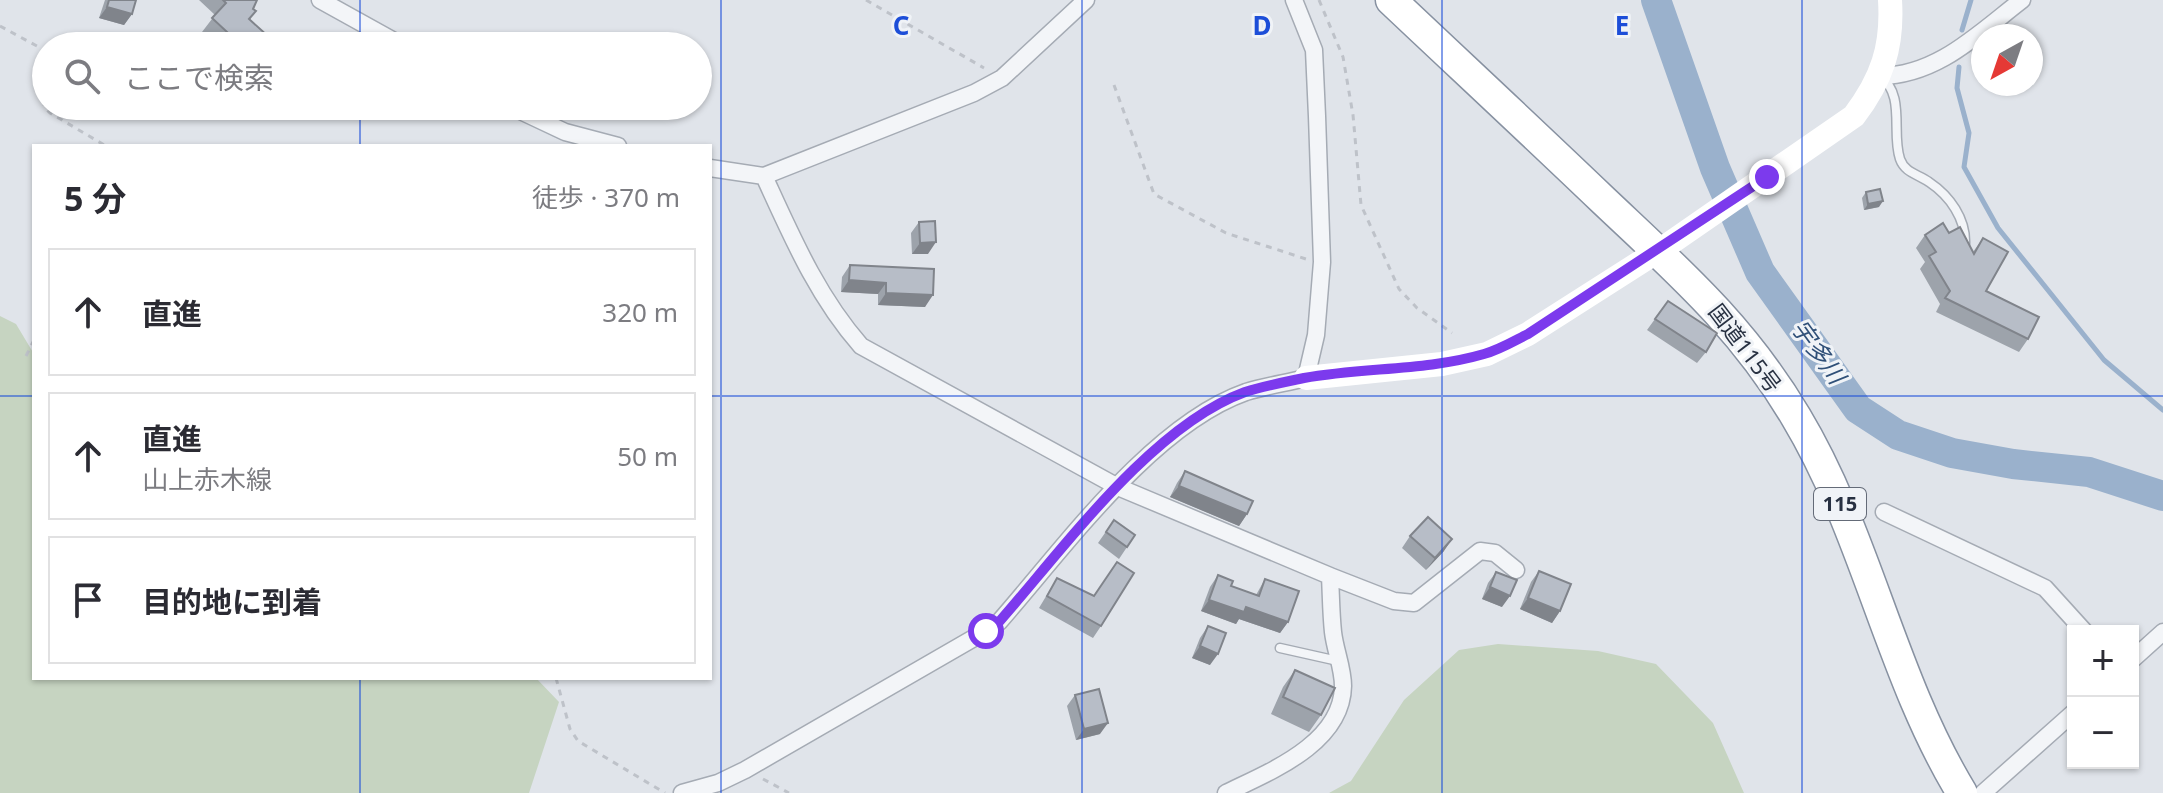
<!DOCTYPE html>
<html lang="ja">
<meta charset="utf-8">
<style>
body{margin:0;font-family:"Noto Sans","Noto Sans JP",sans-serif;background:#f7f7f7;color:#2b2b33}
.controls{position:absolute;right:24px;bottom:24px;display:grid;overflow:hidden;border-radius:0px;box-shadow:0 2px 6px #0004}
.controls button{width:72px;height:72px;display:grid;place-items:center;padding:0;border:0;border-bottom:2px solid #e1e1e2;background:#fff;color:#2b2b33;font:40px sans-serif}
.compass{position:absolute;left:1971px;top:24px;width:72px;height:72px;border-radius:50%;background:#fff;box-shadow:0 2px 6px #0004;rotate:220deg}
.stop{position:absolute;width:24px;height:24px;margin:-18px;border:6px solid #7c3aed;border-radius:50%;background:#fff}
.stop.end{background:#7c3aed;border-color:#fff;box-shadow:0 2px 8px #0008}
.list{margin:0;padding:0;list-style:none}
h2{display:flex;justify-content:space-between;align-items:center;height:104px;margin:0;padding:0 32px;font-size:34px}
h2 small{font-size:26px;font-weight:400;color:#7c7c81}
.list li{display:grid;grid-template-columns:52px 1fr auto;gap:24px;align-items:center;box-sizing:border-box;height:128px;margin:0 16px 16px;padding:0 16px;border:2px solid #e1e1e2;border-radius:0px}
.list b{display:block;font-size:30px;white-space:nowrap}
.list p{margin:0;font-size:26px;white-space:nowrap;color:#7c7c81}
.list em{font-size:26px;font-style:normal;color:#7c7c81}
.icon{flex:none;width:44px;height:44px;fill:none;stroke:currentColor;stroke-width:2;stroke-linecap:round;stroke-linejoin:round}
.map{position:relative;flex:none;width:2163px;height:793px;overflow:hidden}
.search{position:absolute;background:#fff;box-shadow:0 2px 6px #0004;left:32px;top:32px;width:680px;height:88px;display:flex;align-items:center;gap:20px;box-sizing:border-box;padding:0 28px;border-radius:44px;color:#7c7c81;font-size:30px}
.panel{position:absolute;background:#fff;box-shadow:0 2px 6px #0004;left:32px;top:144px;width:680px;height:536px;border-radius:0px}
.map>svg:first-child{display:block}
.green{fill:#c6d4c1}
.lines{fill:none;stroke-linecap:round;stroke-linejoin:round}
.stream{stroke:#9ab1cc;stroke-width:5}
.river{stroke:#9ab1cc;stroke-width:30}
.lane-casing{stroke:#a5abb4;stroke-width:11}
.street-casing{stroke:#a5abb4;stroke-width:19}
.highway-casing{stroke:#8791a1;stroke-width:33}
.path{stroke:#bec2c9;stroke-width:3;stroke-dasharray:6 6;stroke-linecap:butt}
.lane{stroke:#f3f5f8;stroke-width:8}
.street{stroke:#f3f5f8;stroke-width:16}
.secondary{stroke:#fff;stroke-width:24}
.highway{stroke:#fff;stroke-width:30}
.wall{fill:#9da3ab}
.shaded-wall{fill:#80848b}
.building{fill:#b7bdc7;stroke:#80848b;stroke-width:2}
.route{stroke:#7c3aed;stroke-width:10}
.grid{fill:none;stroke:#1d4ed8;stroke-width:2;stroke-opacity:0.55}
.labels{text-anchor:middle;stroke-width:6;stroke-linejoin:round;paint-order:stroke}
.shield{fill:#f0f3f7;stroke:#646b78;stroke-width:2}
.shield-label{font-size:20px;font-weight:bold;fill:#283142}
.street-label{font-size:22px;fill:#283142;stroke:#f0f3f7}
.water-label{font-size:24px;font-style:italic;fill:#305078;stroke:#f0f3f7}
.grid-label{font-size:26px;text-anchor:middle;font-weight:bold;fill:#1d4ed8;stroke:#f0f3f7;stroke-width:6;stroke-linejoin:round;paint-order:stroke}
</style>
<div class="map">
<svg width="2163" height="793" viewBox="0 0 2163 793">
<rect width="100%" height="100%" fill="#e0e4ea"/>
<!-- green -->
<path class="green" d="M0,316L16,324L34,354V678H536L559,702L529,793H0Z
M1498,644L1598,651L1656,664L1713,723L1744,793H1329L1351,781L1404,700L1459,650Z"/>
<g class="lines">
<!-- stream -->
<path class="stream" d="M1962,30L1971,0
M1959,67L1957,88L1969,133L1964,167L1998,228L2104,360L2163,410"/>
<!-- river -->
<path class="river" d="M1656,0L1715,168L1760,272L1858,409L1898,435L1952,453L2013,464L2089,472L2163,496"/>
<!-- lane casing -->
<g class="lane-casing">
<path id="lane" d="M1880,76C1906,95 1891,133 1900,159C1905,173 1918,174 1929,182C1950,196 1966,219 1965,244
M1280,648L1338,661"/>
</g>
<!-- street casing -->
<g class="street-casing">
<path id="street" d="M320,0L403,46
M1880,76C1937,76 1979,33 2022,0
M510,106L565,132L618,146
M710,168L764,176L974,93L1002,78L1086,0
M764,176C792,237 817,296 861,346L1118,487L1330,576C1331,595 1331,613 1333,632C1335,650 1343,668 1343,686C1342,744 1269,772 1226,793
M1884,512L2045,588L2084,631
M1330,576L1394,601L1414,603L1480,551L1495,553L1516,570
M2133,659L2163,632
M682,793L718,783L745,770L986,631L999,622C1064,548 1152,425 1246,392C1265,386 1286,383 1306,378L1316,335L1322,262L1317,116L1314,50L1294,0
M1983,793L2073,713"/>
</g>
<!-- highway casing -->
<g class="highway-casing">
<path id="highway" d="M1391,0C1462,67 1533,133 1603,200C1678,271 1742,326 1796,417C1867,535 1890,675 1962,793"/>
</g>
<!-- path -->
<path class="path" d="M866,0L984,68
M1319,0L1343,57L1353,115L1361,205L1399,289L1417,308L1452,333
M0,26L46,51
M1114,85L1154,194L1226,233L1306,259
M46,88L44,107L50,113L106,146
M26,356L34,340
M556,678L570,729L578,741L665,793
M763,779L789,793"/>
<!-- lane -->
<use href="#lane" class="lane"/>
<!-- street -->
<use href="#street" class="street"/>
<!-- secondary -->
<path class="secondary" d="M1306,378L1442,364L1487,354L1528,334L1669,244L1854,116C1882,79 1893,47 1890,0"/>
<!-- highway -->
<use href="#highway" class="highway"/>
</g>
<!-- wall -->
<path class="wall" d="M105,0H136L132,14L124,25L99,18Z
M199,0H257L250,20L279,46H217L202,32L215,15Z
M1866,192L1879,207L1864,210L1862,198Z
M919,222L928,254H912L911,233Z
M1949,233L1973,252L1983,238L1986,291L2028,339L2019,352L1936,312L1940,304L1920,269L1925,262L1916,248L1925,235Z
M850,265L934,269L925,307L878,305V294L841,292L842,277Z
M1668,301L1706,352L1697,363L1647,330Z
M1185,471L1247,514L1239,526L1170,497L1177,483Z
M1114,520L1135,535L1119,559L1098,543Z
M1410,536L1444,551L1426,570L1402,548Z
M1539,571L1560,611L1552,623L1520,609L1531,582Z
M1496,572L1502,607L1482,599L1488,583Z
M1218,575L1231,586L1256,595L1265,579L1288,622L1280,633L1239,619L1236,624L1201,611L1210,587Z
M1057,578L1094,596L1101,626L1093,638L1039,608Z
M1208,626L1210,665L1192,658L1200,638Z
M1295,670L1321,715L1309,732L1271,714L1283,687Z
M1075,695L1100,734L1076,740L1067,706Z"/>
<!-- shaded-wall -->
<path class="shaded-wall" d="M107,7L132,14L124,25L99,18Z
M346,106H425L418,116L342,111Z
M1883,201L1879,207L1864,210L1868,204Z
M936,242L928,254H912L920,243Z
M849,280L886,283L878,294L841,292Z
M886,293L933,295L925,307L878,305Z
M1179,486L1247,514L1239,526L1170,497Z
M1452,539L1444,551L1426,570L1435,558Z
M1490,587L1510,596L1502,607L1482,599Z
M1528,598L1560,611L1552,623L1520,609Z
M1209,600L1246,607L1288,622L1280,633L1239,619L1236,624L1201,611Z
M1200,646L1218,654L1210,665L1192,658Z
M1108,723L1100,734L1076,740L1084,729Z"/>
<!-- building -->
<path class="building" d="M109,0H136L132,14L107,7Z
M223,0H257L253,9L256,11L249,19L279,46H242L212,18L226,3Z
M1880,189L1883,201L1868,204L1866,192Z
M935,221L936,242L920,243L919,222Z
M1943,223L1949,233L1960,227L1974,254L1983,238L2008,252L1986,291L2039,317L2028,339L1945,298L1950,291L1929,256L1936,252L1925,235Z
M850,265L934,269L933,295L886,293V283L849,280Z
M1668,301L1717,333L1706,352L1655,319Z
M1185,471L1253,501L1247,514L1179,486Z
M1428,517L1452,539L1435,558L1410,536Z
M1114,520L1135,535L1127,547L1106,532Z
M1117,562L1134,573L1101,626L1047,596L1057,578L1094,596Z
M1539,571L1571,584L1560,611L1528,598Z
M1496,572L1517,580L1510,596L1490,587Z
M1218,575L1233,581L1231,586L1259,596L1265,579L1299,591L1288,622L1246,607L1244,612L1209,600Z
M1208,626L1226,633L1218,654L1200,646Z
M1295,670L1335,688L1321,715L1283,697Z
M1099,689L1108,723L1084,729L1075,695Z"/>
<g class="lines">
<!-- route -->
<path class="route" d="M986,631L999,622C1064,548 1152,426 1245,392C1264,386 1285,382 1304,378C1364,367 1426,371 1484,354C1499,350 1514,341 1528,334L1767,177"/>
</g>
<!-- grid -->
<path class="grid" d="M360,0V46M721,0V793M1082,0V793M1442,0V793M1802,0V793M360,106V146M0,396H34M710,396H2163M360,678V793"/>
<g class="labels">
<!-- shield labels -->
<rect class="shield" x="1814" y="488" width="52" height="32" rx="6"/>
<g class="shield-label">
<text x="1840" y="511">115</text>
</g>
<!-- street labels -->
<g class="street-label">
<text transform="translate(1745 348) rotate(53)" y="8">国道115号</text>
</g>
<!-- water labels -->
<g class="water-label">
<text transform="translate(1818 352) rotate(54)" y="8">宇多川</text>
</g>
</g>
<g class="grid-label">
<text x="901" y="35">C</text>
<text x="1262" y="35">D</text>
<text x="1622" y="35">E</text>
</g>
</svg>
<div class="controls">
<button>+</button>
<button>−</button>
</div>
<svg class="compass" viewBox="-18 -18 36 36"><path d="M0-13l5 13h-10z" fill="#e53935"/><path d="M0 13l5-13h-10z" fill="#7c7c81"/></svg>
<div class="stop" style="left:986px;top:631px"></div>
<div class="stop end" style="left:1767px;top:177px"></div>
<div class="search"><svg class="icon" aria-label="search" viewBox="0 0 24 24"><circle cx="10" cy="10" r="6"/><path d="M15 15l6 6"/></svg>ここで検索</div>
<section class="panel">
<h2>5 分<small>徒歩 · 370 m</small></h2>
<ul class="list">
<li><svg class="icon" aria-label="ahead" viewBox="0 0 24 24"><path d="M12 20V5M6 11l6-6 6 6"/></svg><div><b>直進</b></div><em>320 m</em></li>
<li><svg class="icon" aria-label="ahead" viewBox="0 0 24 24"><path d="M12 20V5M6 11l6-6 6 6"/></svg><div><b>直進</b><p>山上赤木線</p></div><em>50 m</em></li>
<li><svg class="icon" aria-label="arrive" viewBox="0 0 24 24"><path d="M6 21V4h12l-3 4 3 4H6"/></svg><div><b>目的地に到着</b></div></li>
</ul>
</section>
</div>
